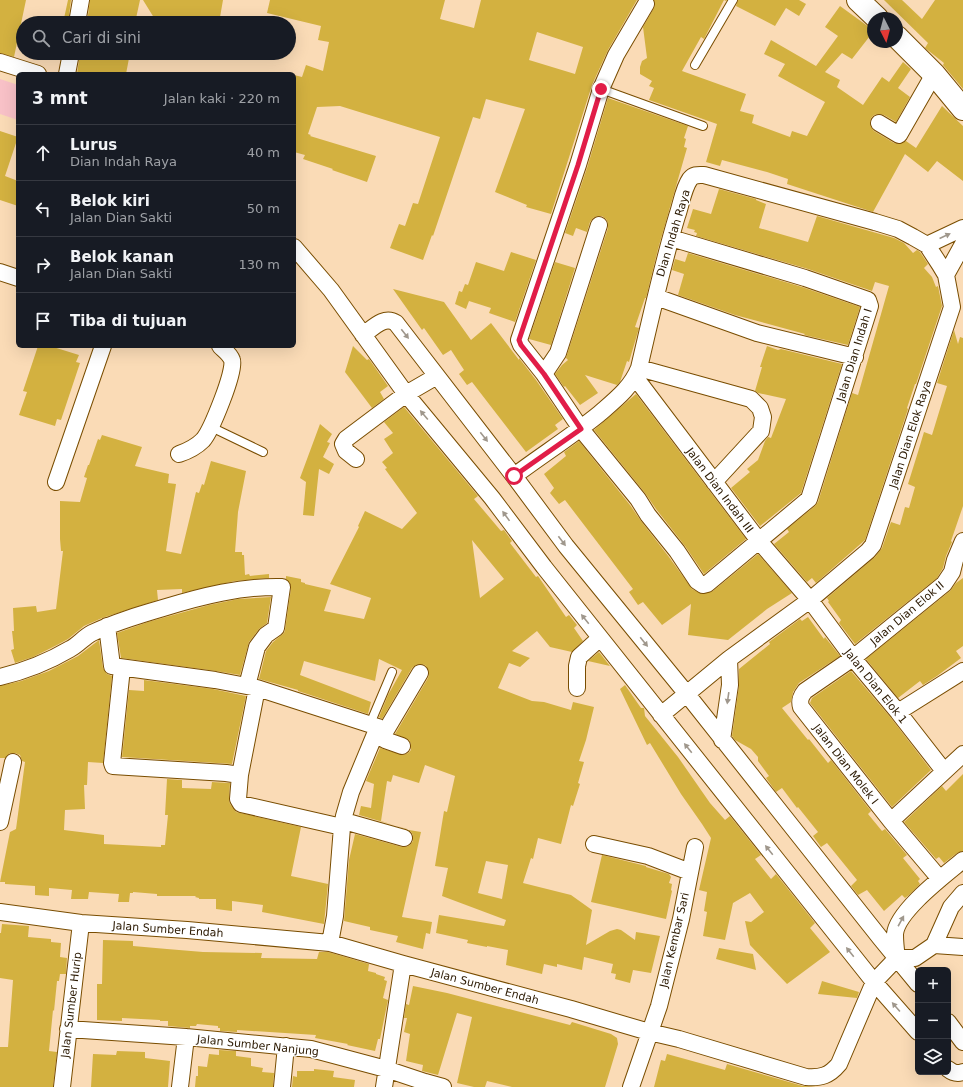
<!DOCTYPE html>
<html lang="id">
<meta charset="utf-8">
<style>
body{margin:0;font-family:"DejaVu Sans",sans-serif;background:#20242c;color:#f1f3f6}
.controls{position:absolute;right:12px;bottom:12px;display:grid;overflow:hidden;border-radius:6px;box-shadow:0 4px 16px #0002}
.controls button{width:36px;height:36px;display:grid;place-items:center;padding:0;border:0;border-bottom:1px solid #363941;background:#171b24;color:#f1f3f6;font:20px sans-serif}
.compass{position:absolute;left:867px;top:12px;width:36px;height:36px;border-radius:50%;background:#171b24;box-shadow:0 4px 16px #0002;rotate:174deg}
.stop{position:absolute;width:12px;height:12px;margin:-9px;border:3px solid #e11d48;border-radius:50%;background:#fff}
.stop.end{background:#e11d48;border-color:#fff;box-shadow:0 1px 4px #0008}
.list{margin:0;padding:0;list-style:none}
h2{display:flex;justify-content:space-between;align-items:center;height:52px;margin:0;padding:0 16px;font-size:17px}
h2 small{font-size:13px;font-weight:400;color:#9ea1a6}
.list li{display:grid;grid-template-columns:26px 1fr auto;gap:12px;align-items:center;box-sizing:border-box;height:56px;padding:0 16px;border-top:1px solid #363941}
.list b{display:block;font-size:15px;white-space:nowrap}
.list p{margin:0;font-size:13px;white-space:nowrap;color:#9ea1a6}
.list em{font-size:13px;font-style:normal;color:#9ea1a6}
.icon{flex:none;width:22px;height:22px;fill:none;stroke:currentColor;stroke-width:2;stroke-linecap:round;stroke-linejoin:round}
.map{position:relative;flex:none;width:963px;height:1087px;overflow:hidden}
.search{position:absolute;background:#171b24;box-shadow:0 4px 16px #0002;left:16px;top:16px;width:280px;height:44px;display:flex;align-items:center;gap:10px;box-sizing:border-box;padding:0 14px;border-radius:22px;color:#9ea1a6;font-size:15px}
.panel{position:absolute;background:#171b24;box-shadow:0 4px 16px #0002;left:16px;top:72px;width:280px;height:276px;border-radius:6px}
.map>svg:first-child{display:block}
.green{fill:#f8c1c7}
.building{fill:#d3b140;fill-rule:evenodd}
.lines{fill:none;stroke-linecap:round;stroke-linejoin:round}
.lane-casing{stroke:#794d01;stroke-width:10}
.street-casing{stroke:#794d01;stroke-width:18}
.secondary-casing{stroke:#794d01;stroke-width:24}
.lane{stroke:#fff;stroke-width:8}
.street{stroke:#fff;stroke-width:16}
.secondary{stroke:#fff;stroke-width:22}
.oneway{fill:#9f978c}
.route{stroke:#e11d48;stroke-width:5}
.labels{text-anchor:middle;stroke-width:3;stroke-linejoin:round;paint-order:stroke}
.street-label{font-size:11px;fill:#2a1800;stroke:#fff}
</style>
<div class="map">
<svg width="963" height="1087" viewBox="0 0 963 1087">
<rect width="100%" height="100%" fill="#fadbb6"/>
<!-- green -->
<path class="green" d="M0,79L18,85V120L0,114Z"/>
<!-- building -->
<path class="building" d="M0,0H26L14,57L0,53Z
M68,0H71L68,23H63Z
M90,0H140L135,23H87Z
M143,0H223L219,23H167L156,21Z
M270,0H445L440,19L474,28L481,0H637L608,50L592,85L551,214L526,207L527,205L495,192L525,109L486,99L480,119L473,117L433,236L432,235L423,260L390,248L399,224L405,226L413,203L418,204L440,137L340,106L317,107L308,134L311,135L310,136L376,156L367,182L332,170L333,169L303,159L305,155L294,152V75L302,77L306,65L323,71L329,42L318,40L321,26L267,13ZM537,32L583,47L575,74L529,60Z
M654,0H727L726,1L724,0L704,39L701,37L682,71L746,94L740,111L754,115L752,123L790,137L792,131L807,136L825,102L778,76L785,64L764,54L771,40L816,66L838,36L825,27L840,6L873,30V32L852,59L842,53L825,72L840,80L837,87L863,105L882,77L889,82L903,62L911,69L898,88L910,97L896,122L884,115L879,114L874,115L871,118L870,122L871,127L874,131L894,143L899,144L906,141L916,148L942,106L963,126V181L937,161L928,172L905,154L873,212L787,184L788,179L767,172L722,160L720,166L706,162L717,124L649,100L654,88L649,86L652,81L640,74V67L642,61L647,58L643,27L654,8L655,4Z
M738,0H799L806,4L799,16L786,8L775,26L736,6Z
M884,0H902L922,19L935,0H963V89L943,65L944,63L925,48L928,43Z
M80,53H130L126,74H77Z
M608,98L688,126L684,138L686,139L684,147L687,148L658,249L646,298H645L635,327L639,328L629,362L627,361L620,382L617,385L585,375L598,393L580,405L565,386L564,387L555,374L562,365L568,360L566,358L608,228V223L606,219L602,216H597L593,218L590,222L587,232L576,228L573,236L565,233L587,168Z
M0,131L18,137L5,176L18,181V206L0,200Z
M719,189L756,199V200L766,204L759,228L808,242L817,216L894,238L904,243L913,253L917,250L920,252L928,264L924,268L932,277L936,287L938,286L942,306L916,384H915L907,408L908,409L865,540L816,583L812,578L807,582L774,544L789,532L787,529L815,506L818,502L852,393L858,395L889,286L875,282L872,291L808,269L696,236L697,233L694,232L695,230L687,228L693,209L711,214Z
M511,252L536,260L515,322L489,313L491,308L469,301L466,309L455,304L459,291L462,292L465,284L468,285L476,262L504,271Z
M688,253L802,287L860,307L848,345L804,335L805,334L735,315L678,295L684,274L672,270L675,259L685,262Z
M555,262L575,268L551,345L529,339Z
M393,289L444,302L471,340L491,323L519,360V358L536,380L563,419L555,425L558,429L526,452L472,382L467,385L459,374L464,370L451,350L443,355L424,328L422,330Z
M954,330L958,344L960,337L963,338V506L951,541L952,542L946,556L943,568L937,578L855,644L839,623L841,620L828,602L829,601L827,598L875,557L882,548L891,522L900,525L905,507L909,508L915,487L908,484L918,452L924,432L932,435L947,386L937,383Z
M38,346H50L79,355L76,362L80,363L61,420L57,419L55,426L19,415L27,392L23,391Z
M353,346L367,360L369,359L388,386L380,392L384,399L372,408L345,372Z
M767,346L778,350L781,349L842,364L801,493L760,526L731,488L750,472L747,469L758,460L765,441L768,437L771,438L786,399L758,393L755,391L762,367H760Z
M636,394L746,539L704,574L685,546L656,509L645,493L594,430Z
M404,407L478,496L474,499L501,531L504,530L512,541L510,543L536,577L538,576L566,617L569,615L577,625L574,628L583,641L572,652L550,647L537,631L512,651L530,658L520,667L509,663L498,688L532,701L544,702L571,710L573,702L594,707L586,740L579,761L584,762L578,783L580,784L573,806L571,805L561,844L538,838L533,859L531,858L523,883L571,895L592,910L586,945L610,931L617,929L621,930L635,940L636,932L660,936L651,973L633,970L630,983L615,979L616,974L611,973L613,964L584,957L582,970L557,964V967L544,964L542,974L506,965L508,950L487,946V947L467,943L468,940L436,933L439,915L504,926L506,920L442,896L448,868L435,866L444,811L447,812L455,776L425,765L419,783L393,775L391,782L387,781L381,821L409,830L421,832L402,917L432,922L430,934L426,933L423,949L396,942L398,936L370,930V927L344,921L349,860L355,834L402,847H406L410,845L413,841V835L411,832L407,829L359,815L361,806L371,808L374,784L366,781L380,748L403,755L408,753L411,750V744L409,740L395,734L428,678L429,674L428,669L425,665L420,664L416,665L412,668L382,719L379,717L388,695L402,670L379,659L375,681L304,661L300,675L371,702L368,714L298,691V690L259,679L266,651L273,642L284,633L285,630L291,588L290,583L286,579V576L301,579V582L305,583V584L331,590L324,611L364,619L371,598L330,584L359,527L358,526L365,511L402,529L417,513L385,469L387,468L382,462L393,453L384,439L393,433L384,422ZM472,540L504,579L480,598ZM486,861L508,865L502,899L478,893Z
M320,424L332,434L327,442L330,443L323,457L334,464L329,474L319,469L314,516L303,515L306,482L300,478Z
M102,435L142,447L135,466L169,474L168,483L176,484L166,551L181,554L196,492L199,493L202,484L204,485L211,461L246,471L238,512L235,552H242V555H244L245,575L249,574L250,576L269,574V578L235,581L182,593V589L157,590L158,600L102,618L84,626L68,639L57,645L33,657L15,663L11,650L14,649L12,631H14L13,608L36,606L37,612L56,609L63,551H61L60,539V501L80,502L87,478L84,477L88,465H89L98,439L100,440Z
M579,441L630,505L641,521L669,557L692,589L702,594L713,591L758,554L792,593L767,609L728,640L688,635L691,604L662,625L643,602L638,605L629,592L633,589L565,500L559,504L550,493L554,488L544,474L566,456L564,452Z
M963,578V646L956,651L961,658L937,676L923,685L920,681L898,698L866,659L950,591L956,583Z
M271,597L267,623L259,629L249,642L240,675L216,671L121,658L117,633L148,622L209,605L238,599Z
M808,617L824,639L825,637L840,656L799,683L793,692L791,702L782,708L808,740L809,739L828,763L831,760L871,811L868,814L882,831L885,829L907,855L903,858L920,879L918,881L920,884L909,895L905,898L902,895L884,911L867,890L858,895L851,886L857,880L827,843L821,847L813,836L818,832L798,807L797,808L782,788L776,792L766,778L769,776L758,761V757L751,749L735,740L732,736L739,686V669L770,644L769,642L800,619L802,621Z
M99,640L103,668L107,674L112,676L103,763L88,762L87,785H84L85,809L65,810L64,830L104,835V844L161,847V845H165L168,815H165L167,779L182,780V788L211,789L212,782L230,783L229,799L230,804L236,812L301,827L291,876L328,884L324,924L262,912L263,905L232,901V911L216,909V899H199V898L195,897L196,896H157V894L133,892V893H130L129,902H118L119,894L89,892L88,899H71L72,890L49,888V896L35,895V886L5,884V882H0L10,832L16,829L25,762L22,761L20,755L15,753H10L5,758H0V686L21,681L49,671L78,656Z
M599,652L610,666L588,661Z
M851,671L891,718L931,770L892,807L810,703L812,698Z
M144,680L213,689L246,696L232,764L122,757L129,690L144,691Z
M625,685L641,708H644L645,716L678,757L710,803L725,820L730,816L761,855L755,859L771,879L776,874L815,923L810,928L830,952L787,984L750,945L745,921L751,922L764,912L750,893L733,903L725,940L703,936L707,912L704,911L707,892L699,890L711,838L702,824L681,794L650,743L647,745L620,689Z
M963,774V851L957,853L944,863L939,857L936,859L904,822L942,786L946,791Z
M602,855L646,866V867L669,874L671,877L669,883L672,884L671,890L672,891L666,919L591,902Z
M2,924L29,926L28,937L51,939V942L61,943L60,957L67,958L66,974H60L59,981H57L54,1011L53,1010L49,1051L57,1052L53,1087H0V1047H8L13,980L0,978V933H1Z
M103,940L133,941V946L167,949L203,952L262,953L261,958L317,959L319,952H328L369,964L368,971L376,973V974L385,977L384,980L387,981L383,998L388,1000L380,1039H378L375,1051L347,1045L348,1044L315,1038L316,1035L237,1030V1032L220,1031V1028H218V1026L197,1024L196,1026H190V1028L168,1026V1021H160V1020L122,1018V1021L97,1020V984H102Z
M719,948L753,954L756,970L716,959Z
M822,981L859,992L857,998L818,994Z
M413,986L447,993L570,1025L572,1022L611,1034L617,1038L618,1044L605,1087H512L487,1081L485,1087H474L457,1083L472,1017L457,1013L438,1075L422,1071L423,1065L406,1061L410,1034L404,1032L407,1018H404L406,1004L409,1005Z
M219,1050L236,1051V1056L251,1058V1066L263,1068L262,1072L274,1073L273,1087H195L196,1076H198V1066L207,1067L209,1054L219,1055Z
M117,1051L145,1052V1058L170,1061L168,1087H91L93,1054L116,1055Z
M667,1054L725,1070L727,1064L803,1086L818,1087H654L661,1060L665,1061Z
M314,1069L334,1071L333,1077L355,1080L354,1087H292L293,1076L297,1077V1071H314Z"/>
<g class="lines">
<!-- lane casing -->
<g class="lane-casing">
<path id="lane" d="M695,65L733,0
M601,89L703,126
M211,427L263,452
M370,724L392,672"/>
</g>
<!-- street casing -->
<g class="street-casing">
<path id="street" d="M646,4L616,55L601,89L578,165L519,340L521,345L544,374L581,429L638,499L648,515L677,551L697,581L703,585L707,584L809,499L870,306L868,300L805,278L671,238
M77,23L81,0
M0,62L38,74
M67,74L71,53
M879,123L899,135L934,74
M927,245L963,228
M294,247L331,290L406,394L492,498L544,567L874,982L918,1032
M0,272L18,278
M946,275L963,244
M656,297L757,333L855,357
M363,335C373,328 384,315 396,323L514,476L566,546L686,693L881,939L918,984
M639,368L751,399L760,408L763,417L761,431L714,482
M544,374L558,353L599,225
M635,377L759,541L810,600L853,658L898,712L944,771
M179,454C188,451 196,447 203,440C211,431 236,370 232,360C230,354 224,350 220,346
M356,459L346,451L343,444L346,439L406,394L437,376
M514,476C542,455 572,436 599,414C615,400 631,388 639,368C651,317 662,266 677,216C681,205 683,189 690,179C694,174 699,175 704,175L875,222L898,229L913,237L927,245L940,265L946,275L952,307L873,545L868,551L810,600L729,659L661,715
M56,482L103,346
M107,626L112,666L215,680L257,688L378,727
M122,668L112,763L113,766L226,773L240,775L238,799L241,804L342,827
M0,677C25,671 48,662 70,649C78,645 84,637 92,633C115,622 139,615 163,608C202,596 242,586 282,587L276,628L266,635L257,647L247,686
M577,688V666L579,657L600,638
M898,712L963,671
M385,732L384,738L385,740L402,746
M722,740L730,685L729,659
M240,775L257,688
M344,821L404,838
M891,821L963,754
M0,822L13,762
M594,844L648,856L690,872
M940,879L891,821L801,707C799,700 801,696 805,691L853,658L944,584L952,572L955,560L963,541
M0,912L81,923L187,930L330,943L403,964L571,1009L649,1032L679,1039L806,1077C821,1078 829,1076 839,1064L874,982L897,958
M330,943L335,916L342,827L344,816L351,792L378,727L385,732L420,673
M934,945L951,907L963,893
M897,958C896,951 895,942 895,934C897,911 945,875 963,860
M897,958H915L934,945L963,947
M948,1022L963,1042
M68,1029L186,1037L311,1049L386,1069L425,1082L443,1087
M948,1069C953,1073 957,1074 963,1072
M62,1087L81,923
M180,1087L186,1037
M282,1087L286,1046
M384,1087L403,964
M631,1087L659,1006L681,919L695,847"/>
</g>
<!-- secondary casing -->
<g class="secondary-casing">
<path id="secondary" d="M858,0L877,18
M897,37L934,74L963,109"/>
</g>
<!-- lane -->
<use href="#lane" class="lane"/>
<!-- street -->
<use href="#street" class="street"/>
<!-- secondary -->
<use href="#secondary" class="secondary"/>
</g>
<!-- one-way arrows -->
<defs><path id="oneway-solid" d="M-6-.8H1V-3.2L6.5 0L1 3.2V.8H-6Z"/></defs>
<g class="oneway">
<use href="#oneway-solid" transform="translate(945 236) rotate(-25)"/>
<use href="#oneway-solid" transform="translate(405 334) rotate(52)"/>
<use href="#oneway-solid" transform="translate(424 415) rotate(-130)"/>
<use href="#oneway-solid" transform="translate(484 437) rotate(52)"/>
<use href="#oneway-solid" transform="translate(506 516) rotate(-126)"/>
<use href="#oneway-solid" transform="translate(562 541) rotate(53)"/>
<use href="#oneway-solid" transform="translate(585 619) rotate(-129)"/>
<use href="#oneway-solid" transform="translate(644 642) rotate(51)"/>
<use href="#oneway-solid" transform="translate(728 698) rotate(98)"/>
<use href="#oneway-solid" transform="translate(688 748) rotate(-129)"/>
<use href="#oneway-solid" transform="translate(769 850) rotate(-129)"/>
<use href="#oneway-solid" transform="translate(901 921) rotate(-61)"/>
<use href="#oneway-solid" transform="translate(850 952) rotate(-129)"/>
<use href="#oneway-solid" transform="translate(896 1007) rotate(-131)"/>
</g>
<g class="lines">
<!-- route -->
<path class="route" d="M514,476L581,429L544,374L521,345L519,340L578,165L601,89"/>
</g>
<g class="labels">
<!-- street labels -->
<g class="street-label">
<text transform="translate(673 233) rotate(-73)" y="4">Dian Indah Raya</text>
<text transform="translate(854 355) rotate(-73)" y="4">Jalan Dian Indah I</text>
<text transform="translate(910 434) rotate(-72)" y="4">Jalan Dian Elok Raya</text>
<text transform="translate(720 490) rotate(53)" y="4">Jalan Dian Indah III</text>
<text transform="translate(907 613) rotate(-40)" y="4">Jalan Dian Elok II</text>
<text transform="translate(876 686) rotate(51)" y="4">Jalan Dian Elok 1</text>
<text transform="translate(846 764) rotate(52)" y="4">Jalan Dian Molek I</text>
<text transform="translate(168 929) rotate(4)" y="4">Jalan Sumber Endah</text>
<text transform="translate(674 940) rotate(-77)" y="4">Jalan Kembar Sari</text>
<text transform="translate(485 986) rotate(15)" y="4">Jalan Sumber Endah</text>
<text transform="translate(71 1005) rotate(-83)" y="4">Jalan Sumber Hurip</text>
<text transform="translate(258 1045) rotate(6)" y="4">Jalan Sumber Nanjung</text>
</g>
</g>
</svg>
<div class="controls">
<button>+</button>
<button>−</button>
<button><svg class="icon" aria-label="layers" viewBox="0 0 24 24"><path d="M12 4l9 5-9 5-9-5zM3 14l9 5 9-5"/></svg></button>
</div>
<svg class="compass" viewBox="-18 -18 36 36"><path d="M0-13l5 13h-10z" fill="#e53935"/><path d="M0 13l5-13h-10z" fill="#9ea1a6"/></svg>
<div class="stop" style="left:514px;top:476px"></div>
<div class="stop end" style="left:601px;top:89px"></div>
<div class="search"><svg class="icon" aria-label="search" viewBox="0 0 24 24"><circle cx="10" cy="10" r="6"/><path d="M15 15l6 6"/></svg>Cari di sini</div>
<section class="panel">
<h2>3 mnt<small>Jalan kaki · 220 m</small></h2>
<ul class="list">
<li><svg class="icon" aria-label="ahead" viewBox="0 0 24 24"><path d="M12 20V5M6 11l6-6 6 6"/></svg><div><b>Lurus</b><p>Dian Indah Raya</p></div><em>40 m</em></li>
<li><svg class="icon" aria-label="left" viewBox="0 0 24 24"><path d="M17 20v-9H6M10 6l-5 5 5 5"/></svg><div><b>Belok kiri</b><p>Jalan Dian Sakti</p></div><em>50 m</em></li>
<li><svg class="icon" aria-label="right" viewBox="0 0 24 24"><path d="M7 20v-9h11M14 6l5 5-5 5"/></svg><div><b>Belok kanan</b><p>Jalan Dian Sakti</p></div><em>130 m</em></li>
<li><svg class="icon" aria-label="arrive" viewBox="0 0 24 24"><path d="M6 21V4h12l-3 4 3 4H6"/></svg><div><b>Tiba di tujuan</b></div></li>
</ul>
</section>
</div>
